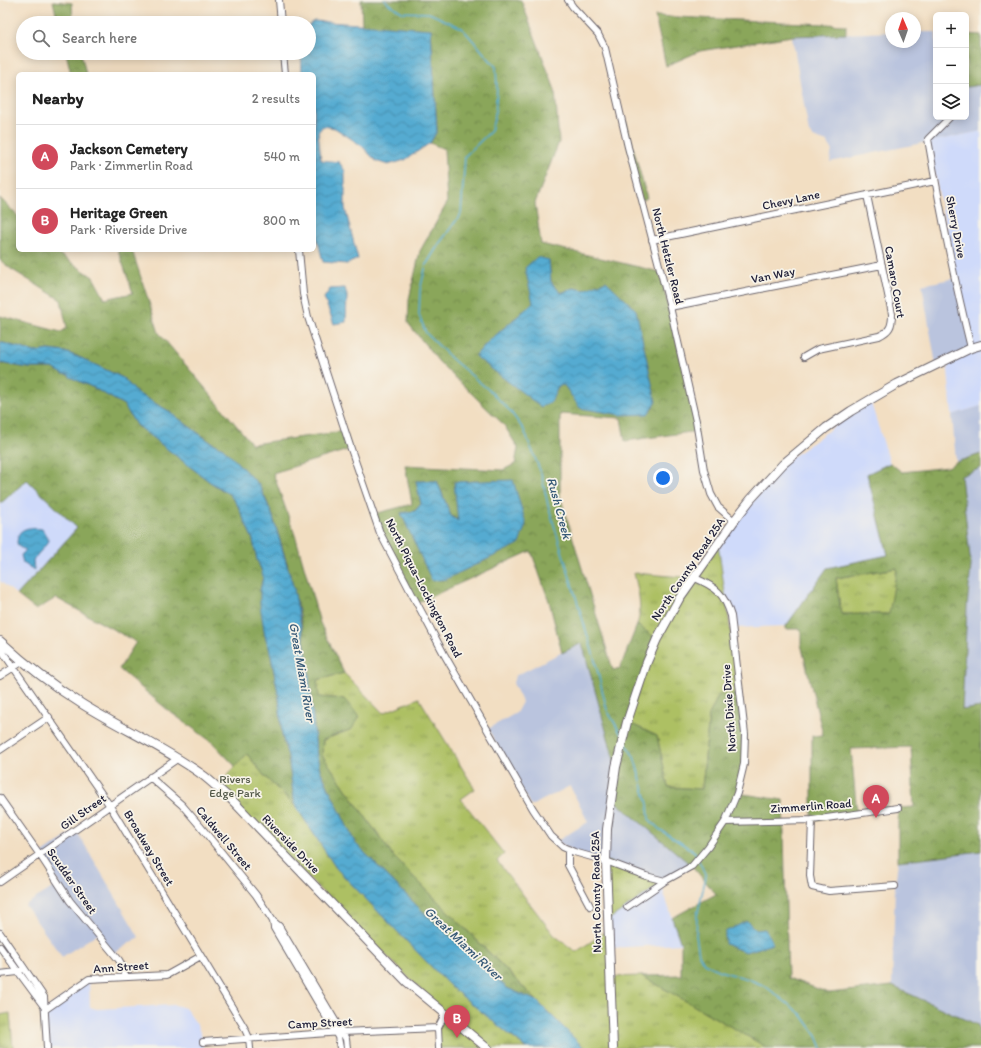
<!DOCTYPE html>
<meta charset="utf-8">
<style>
body{margin:0;font-family:Itim,sans-serif;background:#f6f6f6;color:#222}
.controls{position:absolute;right:12px;top:12px;display:grid;overflow:hidden;border-radius:6px;box-shadow:0 2px 10px #0003}
.controls button{width:36px;height:36px;display:grid;place-items:center;padding:0;border:0;border-bottom:1px solid #e0e0e0;background:#fff;color:#222;font:20px sans-serif}
.compass{position:absolute;left:885px;top:12px;width:36px;height:36px;border-radius:50%;background:#fff;box-shadow:0 2px 10px #0003;rotate:358deg}
.you{position:absolute;left:663px;top:478px;width:14px;height:14px;margin:-10px;border:3px solid #fff;border-radius:50%;background:#1a73e8;box-shadow:0 0 0 6px #1a73e833}
.badge{display:grid;place-items:center;width:26px;height:26px;border-radius:50%;background:#d1495b;color:#fff;font-size:13px;font-weight:700}
.pin{position:absolute;translate:-50% -33px;filter:drop-shadow(0 1px 2px #0008)}
.pin::after{content:'';position:absolute;top:21px;width:14px;height:12px;background:inherit;clip-path:polygon(0 0,100% 0,50% 100%)}
.list{margin:0;padding:0;list-style:none}
h2{display:flex;justify-content:space-between;align-items:center;height:52px;margin:0;padding:0 16px;font-size:17px}
h2 small{font-size:13px;font-weight:400;color:#767676}
.list li{display:grid;grid-template-columns:26px 1fr auto;gap:12px;align-items:center;box-sizing:border-box;height:64px;padding:0 16px;border-top:1px solid #e0e0e0}
.list b{display:block;font-size:15px;white-space:nowrap}
.list p{margin:0;font-size:13px;white-space:nowrap;color:#767676}
.list em{font-size:13px;font-style:normal;color:#767676}
.icon{flex:none;width:22px;height:22px;fill:none;stroke:currentColor;stroke-width:2;stroke-linecap:round;stroke-linejoin:round}
.map{position:relative;flex:none;width:981px;height:1048px;overflow:hidden}
.search{position:absolute;background:#fff;box-shadow:0 2px 10px #0003;left:16px;top:16px;width:300px;height:44px;display:flex;align-items:center;gap:10px;box-sizing:border-box;padding:0 14px;border-radius:22px;color:#767676;font-size:15px}
.panel{position:absolute;background:#fff;box-shadow:0 2px 10px #0003;left:16px;top:72px;width:300px;height:180px;border-radius:6px}
.map>svg:first-child{display:block}
.built{fill:#cfdafa}
.industrial{fill:#bac4de}
.grass{fill:url(#grass-tufts);stroke:#687150}
.forest{fill:url(#forest-crowns);stroke:#56644a;fill-rule:evenodd}
.water{fill:url(#water-waves);stroke:#3c6686}
.lines{fill:none;stroke-linecap:round;stroke-linejoin:round}
.stream{stroke:#55abd1;stroke-width:1.5}
.minor-casing{stroke:#6b646a;stroke-width:8}
.major-casing{stroke:#6b646a;stroke-width:10}
.minor{stroke:#fff;stroke-width:6}
.major{stroke:#fff;stroke-width:8}
.labels{text-anchor:middle;stroke-width:3.5;stroke-linejoin:round;paint-order:stroke}
.street-label{font-size:12px;fill:#22223b;stroke:#f7f3e8}
.park-label{font-size:12px;fill:#535949;stroke:#f7f3e8}
.water-label{font-size:13px;font-style:italic;fill:#365977;stroke:#f7f3e8}
</style>
<div class="map">
<svg width="981" height="1048" viewBox="0 0 981 1048">
<defs>
<pattern id="grass-tufts" width="24" height="20" patternUnits="userSpaceOnUse"><rect width="24" height="20" fill="#adc064"/><path d="M3 7l-1-3M5 7V3M7 7l1-3M15 17l-1-3M17 17v-4M19 17l1-3" fill="none" stroke="#8c9c54"/></pattern>
<pattern id="forest-crowns" width="20" height="18" patternUnits="userSpaceOnUse"><rect width="20" height="18" fill="#8aa65a"/><path d="M2 6a3 3 0 1 1 6 0M12 15a3 3 0 1 1 6 0" fill="none" stroke="#70874c"/></pattern>
<pattern id="water-waves" width="16" height="10" patternUnits="userSpaceOnUse"><rect width="16" height="10" fill="#55abd1"/><path d="M0 5q4-4 8 0t8 0" fill="none" stroke="#468bab"/></pattern>
</defs>
<rect width="100%" height="100%" fill="#f7f3e8"/>
<filter id="ink" filterUnits="userSpaceOnUse"><feTurbulence type="fractalNoise" baseFrequency=".025" numOctaves="2"/><feDisplacementMap in="SourceGraphic" scale="8" xChannelSelector="R" yChannelSelector="G"/><feConvolveMatrix kernelMatrix="1 2 1 2 8 2 1 2 1" color-interpolation-filters="sRGB"/></filter>
<filter id="wash" filterUnits="userSpaceOnUse"><feTurbulence type="fractalNoise" baseFrequency=".012" numOctaves="4" result="noise"/><feDisplacementMap in="SourceGraphic" scale="16" xChannelSelector="R" yChannelSelector="G"/><feGaussianBlur stdDeviation="0.9" result="paint"/><feColorMatrix in="noise" values="0 0 0 0 0 0 0 0 0 0 0 0 0 0 0 0 0 1.4 0 .05"/><feComposite in="paint" operator="in"/></filter>
<g filter="url(#wash)">
<rect width="100%" height="100%" fill="#f2dec2"/>
<!-- built -->
<path class="built" d="M981,131V406L952,415L947,360L971,348L928,142Z
M870,400L890,463L867,474L888,555L827,568L786,626L733,628L727,601L718,545L783,464Z
M27,480L77,528L17,595L0,581V504Z
M661,884L681,944L609,948L608,920Z
M89,979L90,1007L97,1009L175,1005L185,1008L196,1023L202,1037L203,1048H47L45,1014L53,1004Z"/>
<!-- industrial -->
<path class="industrial" d="M891,32V42H915V32H936V117H966V87L981,85V131L830,162L832,149L827,142L813,137L809,133L792,36Z
M955,278L971,348L936,365L922,285Z
M981,406V454L956,462L952,415Z
M981,468V707L962,710L967,607L971,566L961,475Z
M582,642L616,767L692,866L665,881L574,852L557,841L588,822L570,786L531,806L488,729L516,713L522,702L513,683L515,676Z
M76,830L139,937L113,954L97,934L62,957L25,905L59,884L40,855Z
M981,851V1046L978,1025L892,986L895,886L898,861Z"/>
<!-- grass -->
<path class="grass" d="M718,545L740,695L709,715L702,789L668,787L657,736L627,722L657,639L637,625C643,607 638,590 634,573L695,578Z
M897,568L890,614H841L836,578Z
M344,673L383,713L419,698L475,789L461,799L504,854L497,861L554,935L576,952L608,930L610,977L642,976L768,1048H584L393,856L322,755L323,740L352,729L344,699L319,697L317,680Z
M247,754L266,778L295,805L336,868L451,987L526,1048H439L438,1028L445,1014L217,787Z
M606,861L665,881L608,920Z
M10,1013L13,1048H0V1015Z"/>
<!-- forest -->
<path class="forest" d="M361,0H521L555,90L559,142L535,203L541,244L660,272L698,431L625,441L621,418L560,414V496L613,670L620,668L637,625L657,639L627,722L657,736L668,787L702,789L709,715L719,694L740,695L744,764L737,793L783,800L788,978L829,993L892,986L978,1025L981,1048H768L642,976L681,975V944L672,918L716,894L692,866L610,797L616,767L582,643L562,653L549,601L531,551L417,603L374,514L412,504L405,465L503,470L515,464L518,448L504,425L439,362L408,323L409,299L420,251L447,203L444,149L430,143L437,131L431,29L362,25ZM549,260L551,282L561,293L574,288L584,290L564,385L558,386L551,402L475,356L489,341L533,303ZM416,481H437L451,516L459,521L401,513L415,511L421,504Z
M53,1L72,3L73,23H58Z
M655,16L846,25V34L792,36L700,51L666,66Z
M966,34L981,35V85L966,87Z
M66,53H81L86,74H71Z
M626,121L647,198L642,200L622,123Z
M0,198L18,216V250H53L93,277L105,299L133,293L118,250H132L159,333L252,444L345,431L351,449L273,473L296,538L320,623L344,673L317,680L319,697L344,699L359,716L352,729L323,740L322,755L393,856L537,1001L507,988L420,909L355,843L320,770L316,751L308,663L300,615L287,563L272,514L265,497L223,448L209,441L167,410L137,393L123,378L81,358L65,352L49,350L35,352L0,342V316L61,332L67,328L61,300L11,269L0,260Z
M0,363L29,368H53L63,374L69,375L70,377L94,388L124,405L136,425L210,482L229,494L237,504L253,540L257,560L261,569L263,577L260,591L265,636L270,651L279,698L282,735L288,757L295,805L266,778L247,754L235,766L212,742L169,711L119,669L136,642L56,598L36,610L17,595L77,528L27,480L0,504Z
M981,454V468L961,476L971,566L967,607L962,710L981,707V851L898,861V808L914,807L911,747L851,749L857,814L812,820V736L823,735L801,644V629H786V626L827,568L888,555L867,474L890,463L902,472L948,467L956,462ZM897,568L889,614H841L836,578Z"/>
<!-- water -->
<path class="water" d="M314,21L431,29L437,131L430,143L405,160L388,165L376,161L362,146L335,128L323,126L318,132L321,160L339,162L345,171V208L358,259L347,264L323,262L314,226L316,202L314,190V161L315,159L314,147V74H302L301,53H309V24Z
M537,257L549,260L551,282L561,293L574,288L584,290L606,281L636,310L656,402L648,414L621,415L580,408L564,385L558,386L551,402L541,407L475,356L489,341L533,303L525,268Z
M345,288L347,296L346,322L334,324L324,298L330,289Z
M0,342L35,352L49,350L65,352L81,358L123,378L137,393L167,410L209,441L223,448L259,485L272,514L294,589L308,663L316,751L320,770L355,843L420,909L507,988L537,1001L584,1048H526L451,987L336,868L295,805L288,757L282,735L279,698L270,651L265,636L260,605V591L263,577L261,569L257,560L253,540L237,504L229,494L210,482L136,425L124,405L94,388L70,377L69,375L63,374L53,368H29L0,363Z
M513,480L526,524L519,544L446,579L432,581L401,513L415,511L421,504L416,481H437L451,516L458,521L454,482Z
M29,528L42,529L49,541L33,560L34,570L23,563L21,555L26,550L19,547L17,543C18,533 20,530 29,528Z
M747,921L756,930L765,929L773,944L745,952L725,944V932Z"/>
<g class="lines">
<!-- stream -->
<path class="stream" d="M385,0L389,4L402,12L429,13L462,28L496,67L497,88L495,115L491,131L465,156L461,214L439,244L426,265L420,290L419,315L426,333L453,360L490,391L510,411L524,430L541,473L548,505L594,657L607,710L621,734
M625,742L634,757L648,804L649,819L659,829L695,852L697,858
M699,861L706,876L697,916L696,935L699,955L704,963L720,971L748,979L765,986L801,1014L817,1036L822,1048"/>
</g>
</g>
<g filter="url(#ink)">
<g class="lines">
<!-- minor casing -->
<g class="minor-casing">
<path id="minor" d="M279,0L281,23
M568,0L573,7L598,34L605,48L628,147L670,307L696,421L704,470L711,494L718,507L734,521
M283,53L285,74
M949,118L928,139C940,209 954,279 971,348
M652,240L935,181
M299,250L303,294L308,317L351,449L380,533L412,594L444,654L533,809L551,836L563,847L574,852L606,861L646,876L665,881L692,866L708,847L725,822L737,793L744,764L745,734L731,616C724,593 716,587 695,578
M670,307L882,265
M804,357L818,349L879,336C890,331 892,326 892,314L867,195
M0,648L110,806L244,1027L249,1038L250,1048
M0,676L22,662
M0,750L49,717
M150,777L182,805L200,826L256,895L273,921L279,926L346,1039L347,1048
M0,798L40,855L70,901L119,960L124,969V977
M812,820L810,876L812,887L829,891L895,886
M725,822L812,820L898,808
M568,849V865L590,906
M0,882L177,759
M627,907L665,881
M273,921L274,928L338,1037L340,1048
M0,933L44,997L47,1048
M0,947L45,1008
M0,974L18,972L20,971
M46,1009L89,979L167,975L201,956
M203,1042L342,1032L438,1028
M439,1048L438,1028L445,1014"/>
</g>
<!-- major casing -->
<g class="major-casing">
<path id="major" d="M0,641C26,665 53,686 82,704C122,729 166,748 204,776C213,783 222,792 232,800L407,982L487,1048
M613,1048L606,861L607,829L616,767L627,722L647,662L657,639L679,599L734,521L751,499L783,464L826,428L851,411L897,384L971,348L981,345"/>
</g>
<!-- minor -->
<use href="#minor" class="minor"/>
<!-- major -->
<use href="#major" class="major"/>
</g>
</g>
<g class="labels">
<!-- street labels -->
<g class="street-label">
<text transform="translate(791 200) rotate(-12)" y="4">Chevy Lane</text>
<text transform="translate(956 227) rotate(79)" y="4">Sherry Drive</text>
<text transform="translate(668 256) rotate(76)" y="4">North Hetzler Road</text>
<text transform="translate(773 275) rotate(-11)" y="4">Van Way</text>
<text transform="translate(895 282) rotate(80)" y="4">Camaro Court</text>
<text transform="translate(688 569) rotate(-56)" y="4">North County Road 25A</text>
<text transform="translate(424 588) rotate(63)" y="4">North Piqua–Lockington Road</text>
<text transform="translate(729 708) rotate(-94)" y="4">North Dixie Drive</text>
<text transform="translate(811 806) rotate(-4)" y="4">Zimmerlin Road</text>
<text transform="translate(83 812) rotate(-35)" y="4">Gill Street</text>
<text transform="translate(224 838) rotate(50)" y="4">Caldwell Street</text>
<text transform="translate(291 844) rotate(46)" y="4">Riverside Drive</text>
<text transform="translate(149 848) rotate(59)" y="4">Broadway Street</text>
<text transform="translate(72 881) rotate(55)" y="4">Scudder Street</text>
<text transform="translate(596 892) rotate(-91)" y="4">North County Road 25A</text>
<text transform="translate(121 967) rotate(-4)" y="4">Ann Street</text>
<text transform="translate(320 1023) rotate(-3)" y="4">Camp Street</text>
</g>
<!-- park labels -->
<g class="park-label">
<text x="235" y="783">Rivers<tspan x="235" dy="14">Edge Park</tspan></text>
</g>
<!-- water labels -->
<g class="water-label">
<text transform="translate(560 508) rotate(75)" y="5">Rush Creek</text>
<text transform="translate(303 672) rotate(80)" y="5">Great Miami River</text>
<text transform="translate(464 943) rotate(43)" y="5">Great Miami River</text>
</g>
</g>
</svg>
<div class="controls">
<button>+</button>
<button>−</button>
<button><svg class="icon" aria-label="layers" viewBox="0 0 24 24"><path d="M12 4l9 5-9 5-9-5zM3 14l9 5 9-5"/></svg></button>
</div>
<svg class="compass" viewBox="-18 -18 36 36"><path d="M0-13l5 13h-10z" fill="#e53935"/><path d="M0 13l5-13h-10z" fill="#767676"/></svg>
<div class="you"></div>
<div class="pin badge" style="left:876px;top:818px">A</div>
<div class="pin badge" style="left:457px;top:1038px">B</div>
<div class="search"><svg class="icon" aria-label="search" viewBox="0 0 24 24"><circle cx="10" cy="10" r="6"/><path d="M15 15l6 6"/></svg>Search here</div>
<section class="panel">
<h2>Nearby<small>2 results</small></h2>
<ul class="list">
<li><span class="badge">A</span><div><b>Jackson Cemetery</b><p>Park · Zimmerlin Road</p></div><em>540 m</em></li>
<li><span class="badge">B</span><div><b>Heritage Green</b><p>Park · Riverside Drive</p></div><em>800 m</em></li>
</ul>
</section>
</div>
